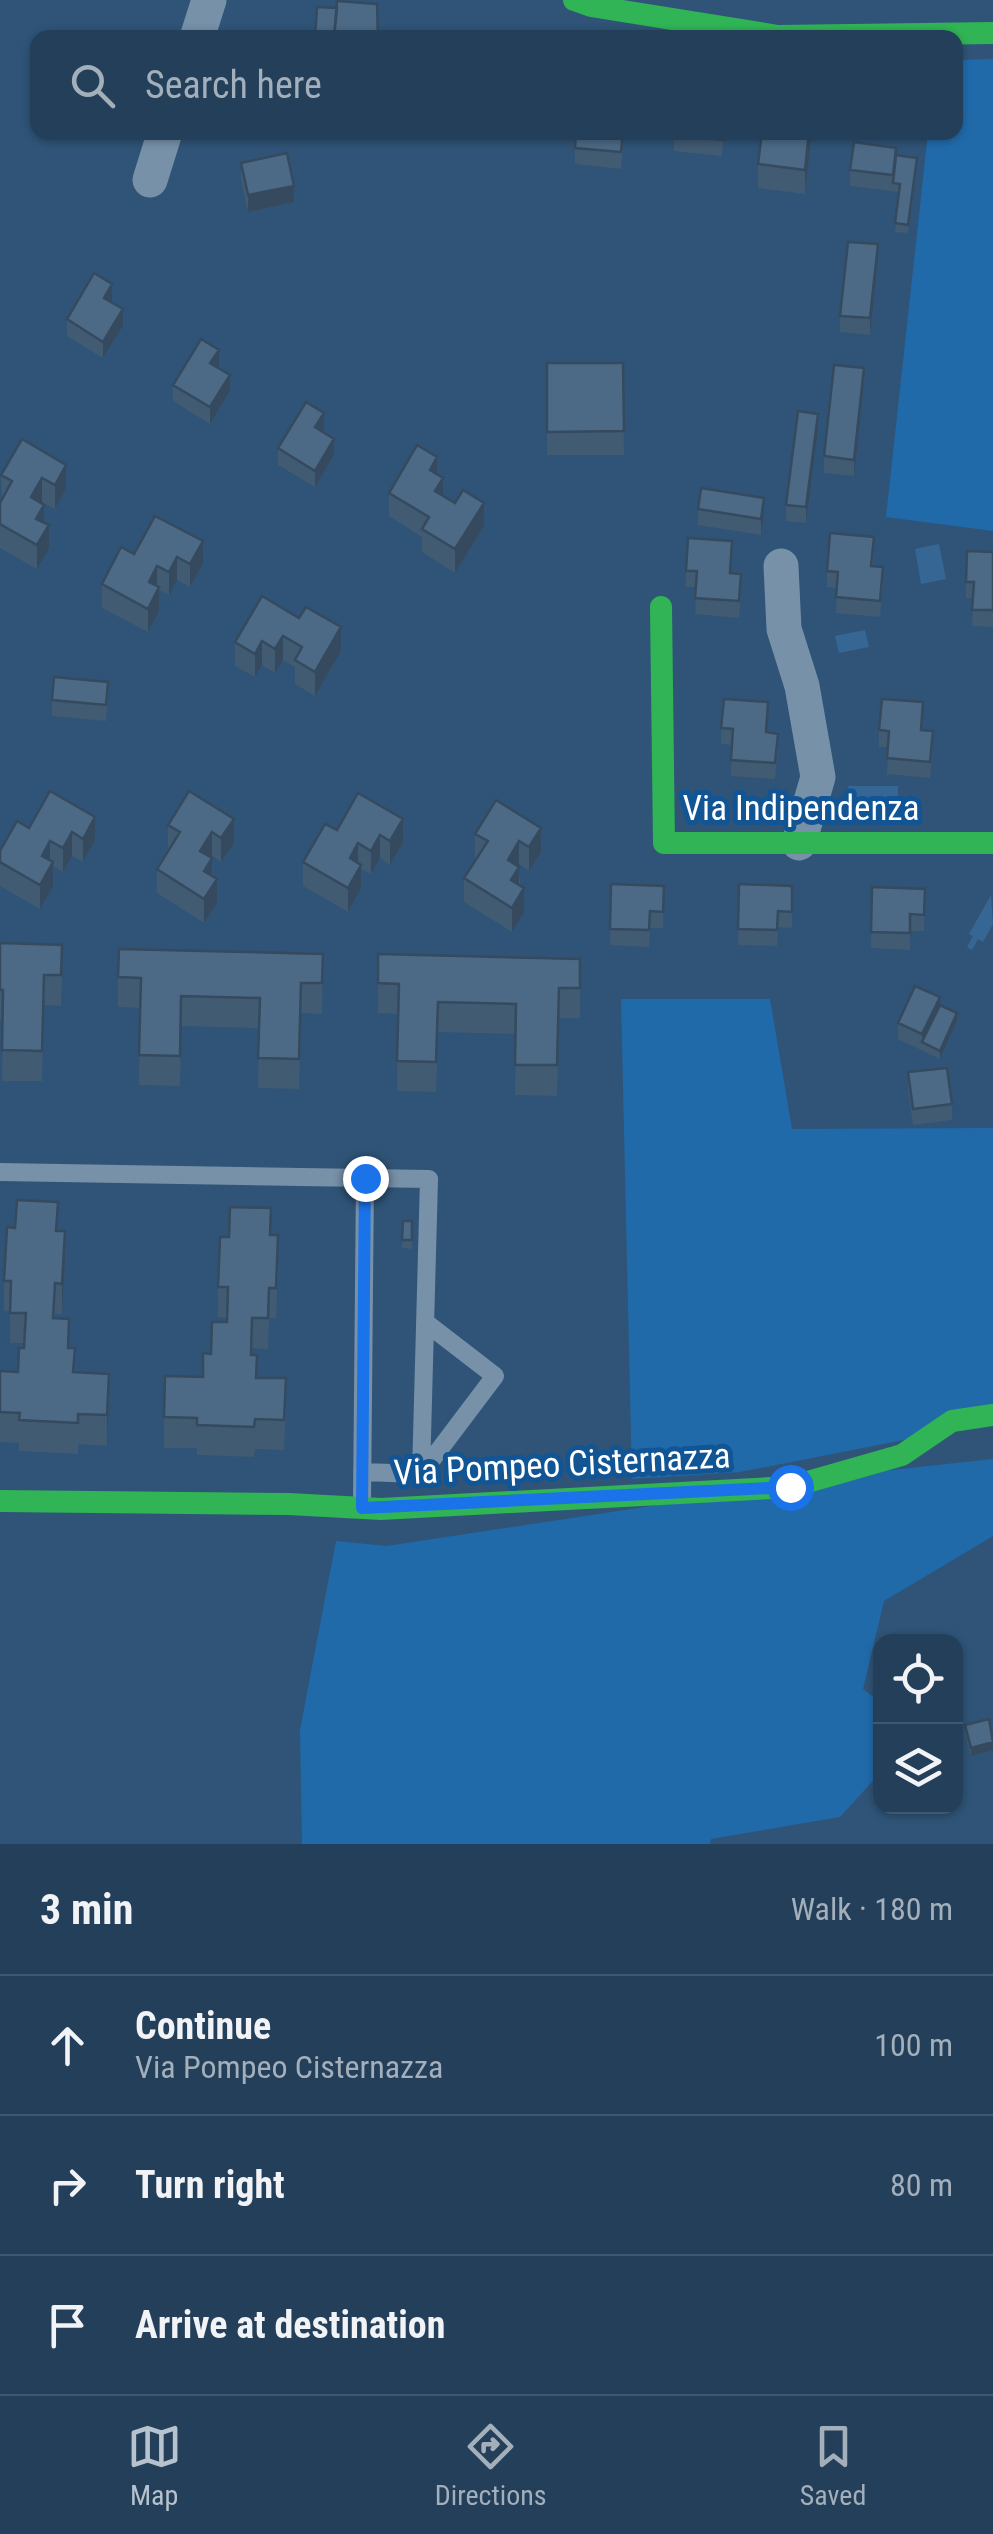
<!DOCTYPE html>
<meta charset="utf-8">
<style>
body{margin:0;font-family:"Roboto Condensed",sans-serif;background:#2b465f;color:#f1f3f6}
.controls{position:absolute;right:30px;bottom:30px;display:grid;overflow:hidden;border-radius:20px;box-shadow:0 2px 8px #0004}
.controls button{width:90px;height:90px;display:grid;place-items:center;padding:0;border:0;border-bottom:2px solid #40586f;background:#233f59;color:#f1f3f6;font:50px sans-serif}
.stop{position:absolute;width:30px;height:30px;margin:-22px;border:8px solid #1a73e8;border-radius:50%;background:#fff}
.stop.end{background:#1a73e8;border-color:#fff;box-shadow:0 2px 10px #0008}
.list{margin:0;padding:0;list-style:none}
h2{display:flex;justify-content:space-between;align-items:center;height:130px;margin:0;padding:0 40px;font-size:42px}
h2 small{font-size:32px;font-weight:400;color:#a3afba}
.list li{display:grid;grid-template-columns:65px 1fr auto;gap:30px;align-items:center;box-sizing:border-box;height:140px;padding:0 40px;border-top:2px solid #40586f}
.list b{display:block;font-size:38px;white-space:nowrap}
.list p{margin:0;font-size:32px;white-space:nowrap;color:#a3afba}
.list em{font-size:32px;font-style:normal;color:#a3afba}
.icon{flex:none;width:55px;height:55px;fill:none;stroke:currentColor;stroke-width:2;stroke-linecap:round;stroke-linejoin:round}
.map{position:relative;flex:none;width:993px;height:1844px;overflow:hidden}
.search{position:absolute;background:#233f59;box-shadow:0 2px 8px #0004;left:30px;right:30px;top:30px;height:110px;display:flex;align-items:center;gap:25px;box-sizing:border-box;padding:0 35px;border-radius:20px;color:#a3afba;font-size:38px}
.sheet{height:550px;background:#233f59}
nav{display:flex;justify-content:space-around;align-items:center;box-sizing:border-box;height:140px;border-top:2px solid #40586f;background:#233f59;font-size:28px;color:#a3afba}
nav a{display:grid;justify-items:center;gap:5px}
nav .on{color:#b6c3cf}
.map>svg:first-child{display:block}
.green{fill:#216aaa}
.water{fill:#366794}
.lines{fill:none;stroke-linecap:round;stroke-linejoin:round}
.lane{stroke:#7791a9;stroke-width:18}
.street{stroke:#7791a9;stroke-width:35}
.fast{stroke:#30b455;stroke-width:22}
.wall{fill:#415b73}
.shaded-wall{fill:#354a5e}
.building{fill:#4c6a86;stroke:#354a5e;stroke-width:2.5}
.route{stroke:#1a73e8;stroke-width:12}
.labels{text-anchor:middle;stroke-width:10;stroke-linejoin:round;paint-order:stroke}
.street-label{font-size:35px;fill:#fff;stroke:#115595}
</style>
<div class="map">
<svg width="993" height="1844" viewBox="0 0 993 1844">
<rect width="100%" height="100%" fill="#2f5477"/>
<!-- green -->
<path class="green" d="M993,59V531L886,517L928,133L956,132V60Z
M621,999H770L792,1129L993,1128V1408L909,1439L740,1472L632,1479Z
M993,1459V1536L884,1601L863,1689L880,1702V1773L840,1817L711,1839L710,1844H302L300,1730L336,1541L387,1546L882,1471Z"/>
<!-- water -->
<path class="water" d="M939,544L946,579L921,584L915,549Z
M865,630L869,647L839,653L835,636Z
M848,786H898V807L849,808Z
M991,895L993,924L983,942L978,939L972,950L967,947L973,936L969,934Z"/>
<g class="lines">
<!-- lane -->
<path class="lane" d="M0,1172L365,1178L362,1503
M362,1472L421,1474L429,1179L365,1178
M421,1474L495,1376L425,1322"/>
<!-- street -->
<path class="street" d="M197,38L209,0
M150,180L165,132
M781,566L784,629L802,686L818,777L799,843"/>
<!-- fast -->
<path class="fast" d="M574,0L591,6L778,36L993,33
M661,607L664,843H993
M0,1501L289,1504L381,1509L790,1487L902,1455L952,1421L993,1415"/>
</g>
<!-- wall -->
<path class="wall" d="M624,132L621,169L575,164V148Z
M674,132H724L722,156L674,151Z
M762,132H812L805,194L758,188V164Z
M896,156L917,166L908,233L895,232L899,192L850,186V170Z
M241,163L294,202L248,212L241,179Z
M878,261L870,335L840,332V316Z
M112,300L110,302L123,326L103,358L67,336V319Z
M547,363H623L624,455H547Z
M219,366L218,368L230,391L210,424L173,401V385Z
M864,384L854,476L824,473V456Z
M324,429L322,431L334,455L315,487L278,465V448Z
M818,430L806,523L786,521V505Z
M22,439L66,488L55,509L42,502L41,503L49,549L37,569L0,548V503L2,499L1,475Z
M437,474L443,496L484,526L455,573L422,552V537L389,516V493Z
M698,509L764,514L761,535L698,525Z
M155,516L203,564L190,587L177,580L169,595L159,590V611L148,632L102,608V584L134,554Z
M993,552V627L972,626L973,598H966V582Z
M874,553L873,567L883,584L880,617L836,613L837,588L827,587V571Z
M732,558L731,573L741,590L739,618L695,614L696,587H686V571Z
M262,596L341,651L315,696L295,684V667L283,660L275,673L262,665L255,677L235,666V642Z
M108,698L106,721L52,716V700Z
M721,728L767,733L778,750L775,779L731,776L732,745L721,744Z
M879,730H922L933,747L930,778L887,774L888,747H879Z
M50,791L95,840L83,862L72,856L63,872L53,866V886L40,909L0,886V851L29,828Z
M189,791L234,843L221,862L212,856L211,858L217,903L204,923L157,893V869L169,849L168,848V825Z
M358,793L403,842L390,865L380,858L371,874L361,869V888L348,912L303,886V862L337,830Z
M496,800L541,852L529,871L519,864L518,866L524,912L512,932L464,902V878L477,858L475,857V834Z
M611,884L664,886L663,928H650L649,947L610,945Z
M739,884L792,886V928L778,927L777,946L738,945Z
M872,887L925,889L924,931H910V950L871,948Z
M0,943L62,975L61,1006L44,1005L42,1081H2L3,1020H0Z
M323,954L322,1014L301,1013L299,1089L258,1088L259,1028L181,1026L180,1086L139,1085L140,1008L118,1007V977Z
M378,954L580,959V1018H559L557,1096L515,1095L516,1034L438,1032L436,1092L397,1091L398,1014L378,1013Z
M940,1005L957,1021L940,1059L898,1039V1023Z
M908,1072L952,1104V1120L913,1125L908,1089Z
M403,1221H412V1249L402,1248Z
M58,1231L65,1262L62,1314H55V1318L69,1348L75,1372L109,1404L107,1446L78,1444V1454L19,1451V1443L0,1442V1371L18,1372L25,1343H10V1312L4,1311V1281Z
M271,1235L278,1266L276,1318H269L268,1349L252,1348V1355L257,1378L286,1409L284,1450L255,1449L254,1457L197,1455V1448H164V1417L203,1377L211,1354L227,1322V1318L218,1317V1287Z
M965,1725L993,1736V1750L971,1756L965,1733Z"/>
<!-- shaded-wall -->
<path class="shaded-wall" d="M809,132H812L805,194V170Z
M294,186V202L248,212V195Z
M878,244V261L870,335V318Z
M112,284V300L104,314V298Z
M123,309V326L103,358V342Z
M219,350V366L210,379V363Z
M864,368V384L854,476V460Z
M230,375V391L210,424V407Z
M324,413V429L315,443V427Z
M818,414V430L806,523V507Z
M334,439V455L315,487V471Z
M437,457V481L430,470Z
M66,465V488L55,509V485Z
M42,478V502L31,521V497Z
M443,478V501L435,491Z
M764,498V514L761,535V519Z
M484,503V526L455,573V549Z
M44,505V528L36,519Z
M49,525V549L37,569V545Z
M203,541V564L190,587V564Z
M177,557V580L169,595V572Z
M157,566V589L149,582Z
M159,587V611L148,632V609Z
M341,627V651L315,696V672Z
M283,636V660L275,673V649Z
M262,641V665L255,677V654Z
M95,817V840L83,862V839Z
M234,819V843L221,862V838Z
M403,819V842L390,865V841Z
M541,828V852L529,871V847Z
M72,832V856L63,872V848Z
M212,832V856L200,875V851Z
M380,835V858L371,874V851Z
M50,841V865L42,856Z
M519,841V864L508,884V860Z
M358,843V867L350,858Z
M212,858V882L204,871Z
M53,862V886L40,909V885Z
M361,865V888L348,912V888Z
M519,867V891L511,880Z
M217,879V903L204,923V899Z
M524,888V912L512,932V908Z
M940,997V1013L922,1042V1034Z
M957,1013V1021L940,1059V1051Z
M65,1231V1262L62,1314V1284Z
M109,1374V1404L107,1446V1415Z
M993,1742V1750L971,1756V1748Z"/>
<!-- building -->
<path class="building" d="M337,1L377,4L378,38H334Z
M317,7L337,8L334,38H315Z
M576,132H623L621,152L575,148Z
M674,132H723L722,140L674,135Z
M762,132H809L805,170L758,164Z
M854,142L896,148L893,175L850,170Z
M287,153L294,186L248,195L241,163Z
M896,155L917,158L908,225L895,223L900,184L893,183Z
M848,242L878,244L870,318L840,316Z
M94,273L112,284L104,298L123,309L103,342L67,319Z
M201,339L219,350L210,363L230,375L210,407L173,385Z
M547,363H623L624,431L547,432Z
M834,365L864,368L854,460L824,456Z
M306,402L324,413L315,427L334,439L315,471L278,448Z
M798,411L818,414L806,507L786,505Z
M22,439L66,465L55,485L42,478L31,497L44,505L36,519L49,525L37,545L0,524V503L12,481L1,475Z
M417,445L437,457L430,470L443,478L435,491L455,503L463,490L484,503L455,549L422,529L429,517L389,493Z
M701,488L764,498L761,519L698,509Z
M155,516L203,541L190,564L177,557L169,572L157,566L149,582L159,587L148,609L102,584L121,547L134,554Z
M830,533L874,537L871,566L883,567L880,601L836,597L838,572L827,571Z
M688,538L732,541L730,573L741,574L739,601L695,598L697,571H686Z
M967,551L993,552V610H972L974,582H966Z
M262,596L299,618L306,607L341,627L315,672L295,660L302,647L283,636L275,649L262,641L255,654L235,642Z
M54,677L108,682L106,705L52,700Z
M724,699L768,702L766,732L778,734L775,763L731,760L733,729L721,728Z
M882,699L923,702L921,730L933,731L930,762L887,758L889,731L879,730Z
M50,791L95,817L83,839L72,832L63,848L50,841L42,856L53,862L40,885L0,862V851L17,821L29,828Z
M189,791L234,819L221,838L212,832L200,851L212,858L204,871L217,879L204,899L157,869L180,832L168,825Z
M358,793L403,819L390,841L380,835L371,851L358,843L350,858L361,865L348,888L303,862L325,824L337,830Z
M496,800L541,828L529,847L519,841L508,860L519,867L511,880L524,888L512,908L464,878L488,841L475,834Z
M611,884L664,886L663,912L650,911L649,930L610,929Z
M739,884L792,886V912L778,911L777,930L738,929Z
M872,887L925,889L924,915L910,914V933L871,932Z
M0,943L62,945L61,975H44L42,1051L2,1050L3,990H0Z
M119,949L323,954L322,983H301L299,1059L258,1058L260,998L181,996L180,1056L139,1055L141,978L118,977Z
M378,954L580,959V988H559L557,1065H515L516,1004L438,1002L436,1062L397,1061L399,984L378,983Z
M915,986L940,997L922,1034L898,1023Z
M940,1005L957,1013L940,1051L922,1042Z
M947,1068L952,1104L913,1109L908,1072Z
M17,1200L58,1202L56,1231H65L62,1284L55,1283L53,1318L69,1319L68,1348H75L73,1372L109,1374L107,1415L78,1414V1423L19,1420L20,1413L0,1412V1371L18,1372L19,1348H24L26,1313H10L11,1281H4L7,1227L15,1228Z
M230,1207L271,1208L270,1235H278L276,1288H269L268,1318H252L251,1355H257L256,1378H286L284,1420L255,1419L254,1427L197,1425V1418L164,1417L165,1376L203,1377V1353L211,1354L212,1322H227L228,1287H218L220,1237H229Z
M403,1221H412V1240H402Z
M989,1719L993,1742L971,1748L965,1725Z"/>
<g class="lines">
<!-- route -->
<path class="route" d="M365,1178L362,1508L790,1487"/>
</g>
<g class="labels">
<!-- street labels -->
<g class="street-label">
<text x="801" y="820">Via Indipendenza</text>
<text transform="translate(562 1464) rotate(-3)" y="12">Via Pompeo Cisternazza</text>
</g>
</g>
</svg>
<div class="controls">
<button><svg class="icon" aria-label="locate" viewBox="0 0 24 24"><circle cx="12" cy="12" r="6"/><path d="M12 2v4M12 18v4M2 12h4M18 12h4"/></svg></button>
<button><svg class="icon" aria-label="layers" viewBox="0 0 24 24"><path d="M12 4l9 5-9 5-9-5zM3 14l9 5 9-5"/></svg></button>
</div>
<div class="stop" style="left:790px;top:1487px"></div>
<div class="stop end" style="left:365px;top:1178px"></div>
<div class="search"><svg class="icon" aria-label="search" viewBox="0 0 24 24"><circle cx="10" cy="10" r="6"/><path d="M15 15l6 6"/></svg>Search here</div>
</div>
<section class="sheet">
<h2>3 min<small>Walk · 180 m</small></h2>
<ul class="list">
<li><svg class="icon" aria-label="ahead" viewBox="0 0 24 24"><path d="M12 20V5M6 11l6-6 6 6"/></svg><div><b>Continue</b><p>Via Pompeo Cisternazza</p></div><em>100 m</em></li>
<li><svg class="icon" aria-label="right" viewBox="0 0 24 24"><path d="M7 20v-9h11M14 6l5 5-5 5"/></svg><div><b>Turn right</b></div><em>80 m</em></li>
<li><svg class="icon" aria-label="arrive" viewBox="0 0 24 24"><path d="M6 21V4h12l-3 4 3 4H6"/></svg><div><b>Arrive at destination</b></div></li>
</ul>
</section>
<nav>
<a class="on"><svg class="icon" aria-label="map" viewBox="0 0 24 24"><path d="M3 6l6-2 6 2 6-2v14l-6 2-6-2-6 2zM9 4v14M15 6v14"/></svg>Map</a>
<a><svg class="icon" aria-label="directions" viewBox="0 0 24 24"><path d="M12 3l9 9-9 9-9-9zM9 14v-3h6M13 9l2 2-2 2"/></svg>Directions</a>
<a><svg class="icon" aria-label="saved" viewBox="0 0 24 24"><path d="M7 4h10v16l-5-4-5 4z"/></svg>Saved</a>
</nav>
